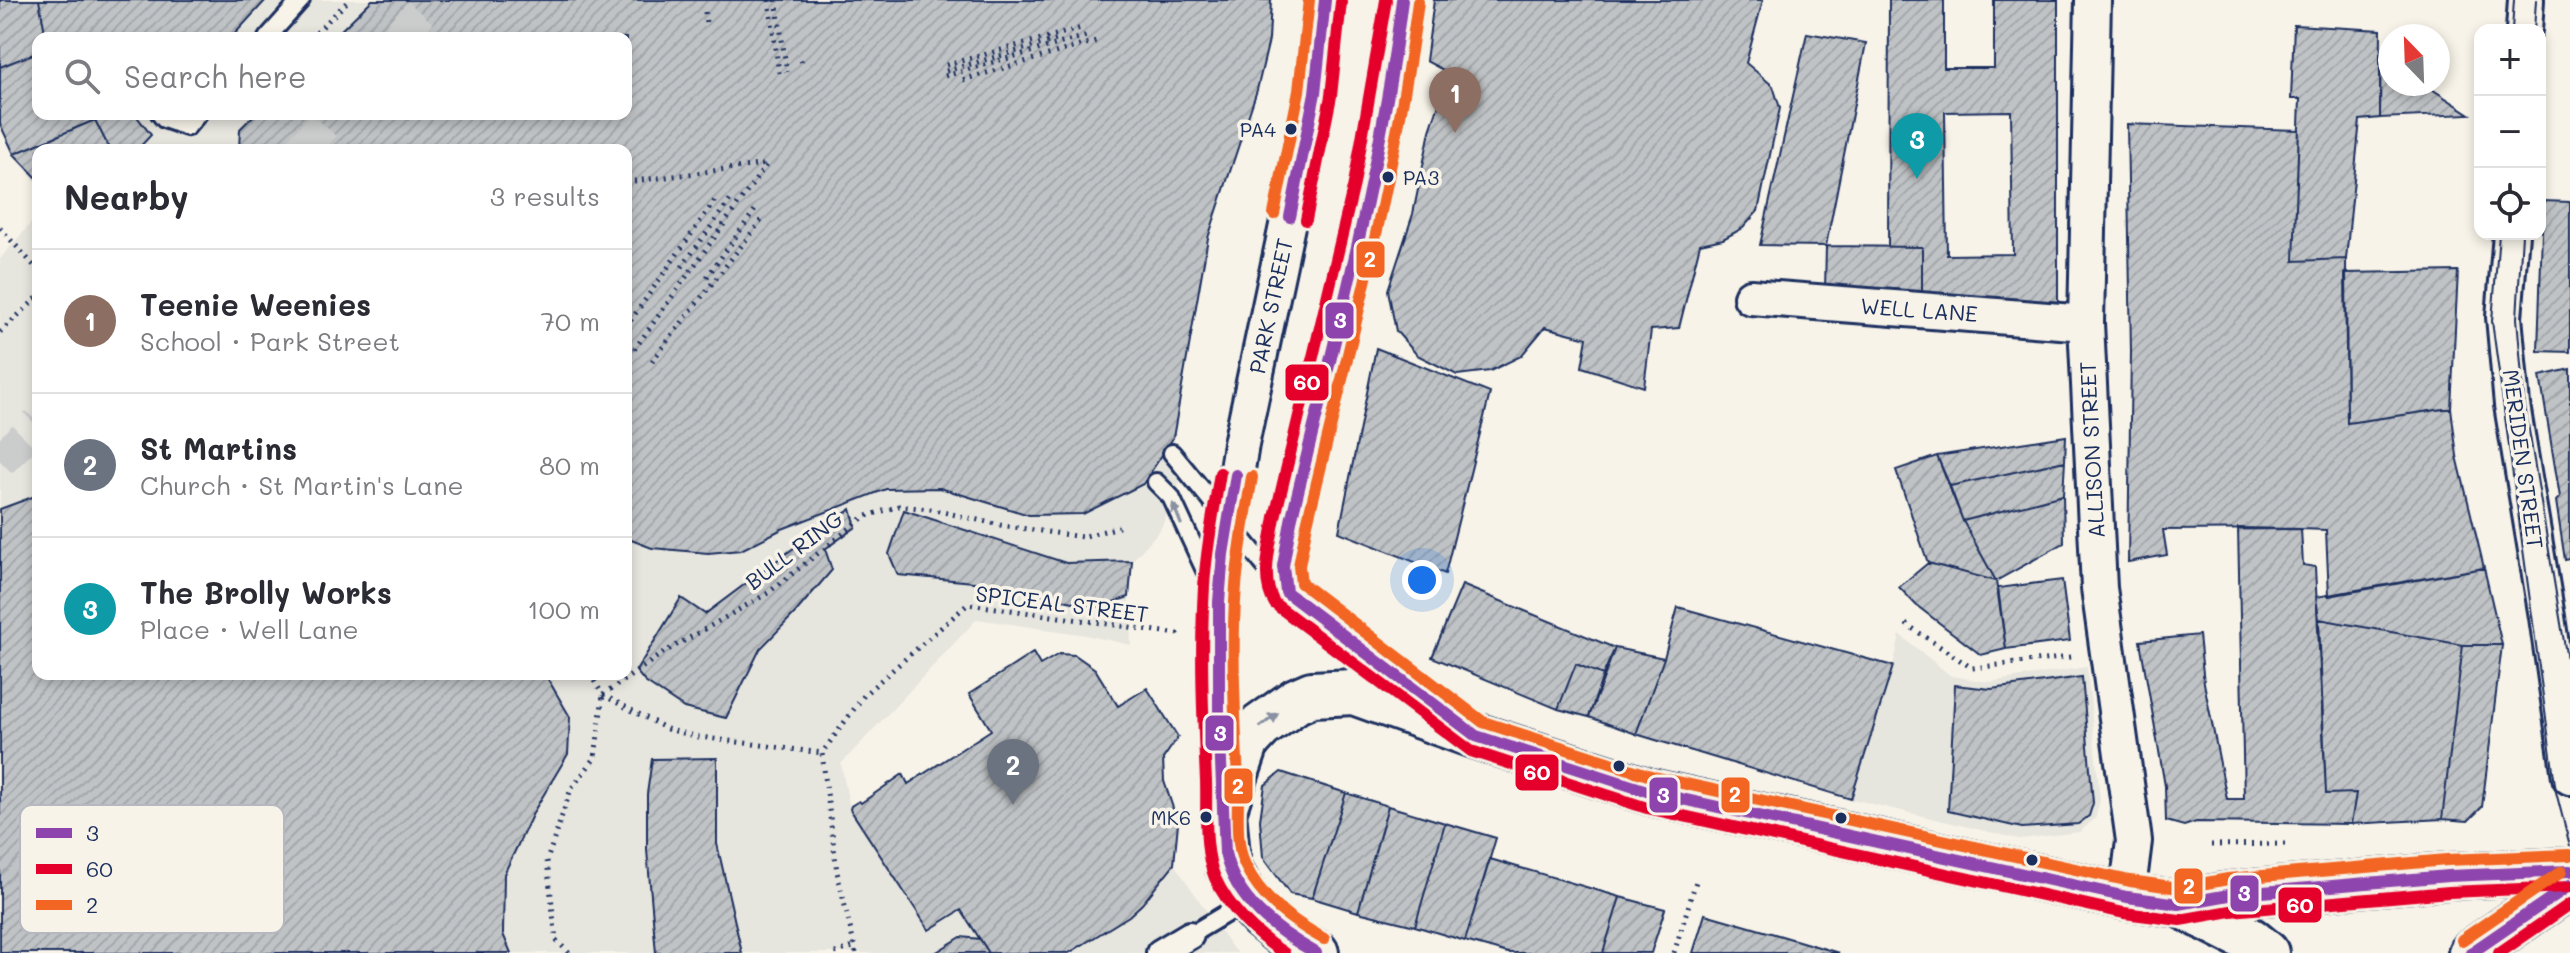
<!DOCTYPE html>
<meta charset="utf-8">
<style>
body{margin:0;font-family:Mali,sans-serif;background:#f2f2f3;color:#2b2b33}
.controls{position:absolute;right:24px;top:24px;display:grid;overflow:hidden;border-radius:16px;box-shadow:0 4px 12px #0003}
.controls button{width:72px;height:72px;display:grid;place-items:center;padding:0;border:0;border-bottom:2px solid #e1e1e2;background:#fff;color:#2b2b33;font:40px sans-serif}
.compass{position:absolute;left:2378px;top:24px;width:72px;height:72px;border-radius:50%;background:#fff;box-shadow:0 4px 12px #0003;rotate:337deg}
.you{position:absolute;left:1422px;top:580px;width:28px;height:28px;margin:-20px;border:6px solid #fff;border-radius:50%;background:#1a73e8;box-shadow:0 0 0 12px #1a73e833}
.badge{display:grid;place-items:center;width:52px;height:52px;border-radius:50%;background:#d1495b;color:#fff;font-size:26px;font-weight:700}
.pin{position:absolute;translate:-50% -66px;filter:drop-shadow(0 2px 4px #0008)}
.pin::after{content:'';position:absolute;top:42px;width:28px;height:24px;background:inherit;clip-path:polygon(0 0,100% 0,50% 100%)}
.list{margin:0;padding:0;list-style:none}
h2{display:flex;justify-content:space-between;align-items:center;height:104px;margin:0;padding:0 32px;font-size:34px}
h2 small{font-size:26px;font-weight:400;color:#7c7c81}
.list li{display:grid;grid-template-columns:52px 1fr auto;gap:24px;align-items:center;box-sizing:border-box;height:144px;padding:0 32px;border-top:2px solid #e1e1e2}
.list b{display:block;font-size:30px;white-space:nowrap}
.list p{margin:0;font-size:26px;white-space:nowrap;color:#7c7c81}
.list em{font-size:26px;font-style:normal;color:#7c7c81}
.icon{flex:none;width:44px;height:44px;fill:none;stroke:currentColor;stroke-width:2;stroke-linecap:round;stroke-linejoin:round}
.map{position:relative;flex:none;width:2570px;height:953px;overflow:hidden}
.search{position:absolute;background:#fff;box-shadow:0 4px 12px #0003;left:32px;top:32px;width:600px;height:88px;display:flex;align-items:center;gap:20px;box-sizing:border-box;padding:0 28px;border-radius:16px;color:#7c7c81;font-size:30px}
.panel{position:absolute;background:#fff;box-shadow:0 4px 12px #0003;left:32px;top:144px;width:600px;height:536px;border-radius:16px}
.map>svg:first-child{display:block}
.built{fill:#e6e5de}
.building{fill:url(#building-hatch);stroke:#1b2f5e;stroke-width:2;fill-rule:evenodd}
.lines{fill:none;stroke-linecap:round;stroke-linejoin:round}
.minor-tunnel{stroke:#cbcccc;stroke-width:34;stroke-dasharray:34 17;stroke-linecap:butt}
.service-casing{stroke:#1b2f5e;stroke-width:22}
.pedestrian-casing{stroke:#1b2f5e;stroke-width:32}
.minor-casing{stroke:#1b2f5e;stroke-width:40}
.secondary-casing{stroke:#1b2f5e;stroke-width:50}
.path{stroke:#1b2f5e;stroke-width:5;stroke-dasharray:2 6;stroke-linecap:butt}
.service{stroke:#f7f3e8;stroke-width:16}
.pedestrian{stroke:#f7f3e8;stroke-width:26}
.minor{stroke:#f7f3e8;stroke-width:34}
.secondary{stroke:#f7f3e8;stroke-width:44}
.tram{stroke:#1b2f5e;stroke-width:2}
.bus-1-casing{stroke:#f7f3e8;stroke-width:18}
.bus-2-casing{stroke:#f7f3e8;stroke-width:18}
.bus-3-casing{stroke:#f7f3e8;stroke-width:18}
.bus-1{stroke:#8e44ad;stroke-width:12}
.bus-2{stroke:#e4002b;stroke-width:12}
.bus-3{stroke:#f26522;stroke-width:12}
.oneway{fill:#8991a3}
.bus-dot{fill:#1b2f5e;stroke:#f7f3e8;stroke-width:3}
.labels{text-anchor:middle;stroke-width:7;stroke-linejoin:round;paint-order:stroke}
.bus-label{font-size:20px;fill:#1b2f5e;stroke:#f7f3e8;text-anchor:end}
.street-label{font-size:22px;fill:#1b2f5e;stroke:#f7f3e8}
.key{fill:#f7f3e8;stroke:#b5b8bf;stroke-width:2}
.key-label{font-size:22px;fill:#1b2f5e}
.line-badge{stroke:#f7f3e8;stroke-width:3}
.badge-label{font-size:22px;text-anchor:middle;font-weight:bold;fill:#fff}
</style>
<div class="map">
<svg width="2570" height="953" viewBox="0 0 2570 953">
<defs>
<pattern id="building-hatch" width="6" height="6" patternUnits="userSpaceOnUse" patternTransform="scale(2)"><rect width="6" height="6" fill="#c0c3c5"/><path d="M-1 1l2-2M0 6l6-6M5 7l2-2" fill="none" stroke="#a4a8ac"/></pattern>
</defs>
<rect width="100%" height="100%" fill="#f7f3e8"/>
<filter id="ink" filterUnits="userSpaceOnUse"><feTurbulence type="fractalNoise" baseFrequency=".0125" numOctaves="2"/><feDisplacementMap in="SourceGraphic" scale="16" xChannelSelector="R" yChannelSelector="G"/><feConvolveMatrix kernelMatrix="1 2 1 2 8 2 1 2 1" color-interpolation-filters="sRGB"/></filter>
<g filter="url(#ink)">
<!-- built -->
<path class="built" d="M268,0H1273L1269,40L1257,90L1208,238L1173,438L1182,472L1177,492L1160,530L1132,561L1129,597L1131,645L1086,635L977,619L841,764L850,809L928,930L961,910L989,953H0V259L38,215V674H626V150H38V185L14,154L95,120L104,114H626V38H231Z
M1900,635L1951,676L1989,682L2087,667L2100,800L2095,819L2079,832L2019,839L1852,799L1893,666Z
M1174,864L1233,949L1238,953H1069L1129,916Z"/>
<!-- building -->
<path class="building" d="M0,0H39L46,38H38V52L0,67Z
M39,0H266L231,38H46Z
M372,0H1271L1269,40L1257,90L1208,238L1173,438L1143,484L1083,514L1029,515L940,488L886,489L782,529L741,550L708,553L652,548L626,538V150H239L240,129L255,114H626V38H333Z
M1434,0H1763L1746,63L1773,86L1780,108L1758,211L1743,228L1723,239L1700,244L1679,328L1651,330L1644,387L1582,367L1587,338L1545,327L1521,356L1490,371L1457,375L1417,355L1396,331L1388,290L1413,214L1430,131L1449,73L1426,61Z
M1889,0H1944V68H1994V0H2058V302L1922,295V247H1888ZM2011,111L2013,254L1947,255L1945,112Z
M2294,25L2381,30L2380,118L2360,120L2346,259L2294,261L2300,99H2291Z
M1807,33L1866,43L1826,246L1760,245Z
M38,52V114H90L95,120L14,154L0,124V67Z
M2380,54L2390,55V84H2424L2470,114L2380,118Z
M104,114H135L151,135L137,150H110L95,120Z
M95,120L110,150H38V179L14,154Z
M2127,124L2299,130L2294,261L2346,259L2347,423L2451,408L2457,456L2484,568L2329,596L2326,530L2301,529L2163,530L2167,555L2128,562L2131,352Z
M2543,201L2570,202V352L2538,351Z
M1826,246L1922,247V295L1825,290Z
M2458,271L2451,408L2347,423L2345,273Z
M1376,348L1490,393L1445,574L1339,532Z
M2570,369V559L2565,560L2556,501L2560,497L2540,376Z
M2066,436L2065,461L1950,486L1937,456Z
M1937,456L1963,521L1996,581L1928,563L1896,470Z
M2065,461L2063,495L1963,521L1950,486Z
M38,495V674H545L570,717L568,754L534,811L504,874L503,934L511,953H0V509Z
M2063,495L2064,543L1996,581L1963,521Z
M851,509L856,527L825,549L832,570L795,613L760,649L726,718L684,708L645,682L636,671L681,598L705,614L799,544Z
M904,510L1066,563L1132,561L1129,597L1098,607L974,582L898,575L889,554Z
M2238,528L2301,529L2303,565L2315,567L2326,794L2356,793L2351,824L2196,822L2184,826L2166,821L2165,786L2140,641L2199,635L2204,683L2227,799H2244Z
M1928,563L1996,581L2006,649L1981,655L1916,605L1899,587Z
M2484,568L2502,645H2463L2319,619L2316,597Z
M2062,580L2070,641L2006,649L1998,588Z
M1462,585L1615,648L1603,675L1576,664L1558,709L1432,657Z
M1678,607L1893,666L1851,799L1636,734L1664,658Z
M2319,619L2463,645L2442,819L2351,824L2356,793L2326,794Z
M2463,645H2502L2482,807L2468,821L2442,819Z
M1615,648L1664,658L1636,734L1589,717Z
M1033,653L1040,665L1059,654L1075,655L1095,669L1118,706L1147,688L1178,737L1163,759L1164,781L1178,823L1174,864L1142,904L1129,916L1069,953H989L961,910L929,930L850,809L851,806L859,801L861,803L903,774L908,784L991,730L969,694Z
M1576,664L1603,675L1589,717L1558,709Z
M2082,677L2093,803L2089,816L2078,824L2022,828L1948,811L1955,685L1991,689Z
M717,758V844L742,953H656L647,850V794L652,759Z
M1281,772L1346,793L1312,898L1290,894L1263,857L1260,820L1265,785Z
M1346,793L1388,806L1358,912L1312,898Z
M1388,806L1445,823L1415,926L1358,912Z
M1445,823L1496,838L1465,941L1415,926Z
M1490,859L1620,897L1603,953H1508L1465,941Z
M1620,897L1665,909L1651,953H1603Z
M1705,914L1785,937L1839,953H1693Z
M961,937L980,939L989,953H935Z"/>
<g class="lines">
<!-- minor-tunnel -->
<path class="minor-tunnel" d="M398,38L431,0
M301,150L334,114
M0,461L38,423"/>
<!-- service casing -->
<g class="service-casing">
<path id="service" d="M267,38L301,0
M160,114L164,119L187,127L198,114
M1172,453L1278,582
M1156,482L1171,497L1215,592
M1190,935L1247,901"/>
</g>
<!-- pedestrian casing -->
<g class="pedestrian-casing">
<path id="pedestrian" d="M1160,953L1190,935"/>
</g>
<!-- minor casing -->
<g class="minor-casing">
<path id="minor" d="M1402,0L1396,47L1370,187L1291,521L1283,566L1286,592L1451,717
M2093,0L2086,323L2099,588L2134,841L2127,897
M2524,30L2526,0
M2511,234L2504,317L2512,405L2547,617L2570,777
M1751,297L2086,323
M1222,798L1218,690L1219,600L1229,520L1241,444L1315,93L1325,0"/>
</g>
<!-- secondary casing -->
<g class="secondary-casing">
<path id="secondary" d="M2179,904L2250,940L2266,953
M1316,953L1288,938L1261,916L1247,901L1228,867L1223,812L1247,741L1261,726L1296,701L1312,694L1354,692L1476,736L1650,792L2127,897L2179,904L2229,895L2448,876L2570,871
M2471,953L2570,885"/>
</g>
<!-- path -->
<path class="path" d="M769,0L779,73
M776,0L787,72
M705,12L706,24
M311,38L349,0
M801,60L803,67
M946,65L1085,27
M946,71L1060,39
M945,76L1090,35
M963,80L1096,41
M626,182L767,164L626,361
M0,228L38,270
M682,267L730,200
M707,277L755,210
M626,327L716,199
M0,332L38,297
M652,361L763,218
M1906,624L1972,668L2071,657
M590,674L603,695
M603,695L663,653L768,593L864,517L899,506L930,509L1000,525L1082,537L1119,527
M603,695L667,729L699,737L822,753
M2211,845L2286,844
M171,908L235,828
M176,911L241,840
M191,921L246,843
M195,923L258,843
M569,953L556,940L547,860L571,789L595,758L603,695
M835,953L853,947
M856,953L837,872L822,753L865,694L968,604L1178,634L1179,636
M1674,953L1697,878"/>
<!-- service -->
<use href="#service" class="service"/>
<!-- pedestrian -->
<use href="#pedestrian" class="pedestrian"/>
<!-- minor -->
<use href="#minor" class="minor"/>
<!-- secondary -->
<use href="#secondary" class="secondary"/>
<!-- tram -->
<path class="tram" d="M2512,30L2514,0
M2534,30L2536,0
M2499,234L2492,321L2556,792L2570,846
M2522,234L2517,318L2524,400L2570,678"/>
<!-- bus-1 casing -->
<g class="bus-1-casing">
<path id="bus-1" d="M1402,0C1380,176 1332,349 1291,521L1283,566L1286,592L1476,736L1650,792L2127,897L2179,904L2229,895L2448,876L2570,871
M1290,217L1315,93L1325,0
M1236,475L1223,554L1219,602V717L1225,853C1235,900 1276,931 1316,953
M2471,953L2570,885"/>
</g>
<!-- bus-2 casing -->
<g class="bus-2-casing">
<path id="bus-2" d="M1386,0L1354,184L1275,517C1271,543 1259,580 1275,604L1471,751L1647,808L2124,913L2180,920L2231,911L2449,892L2570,887
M1306,220L1331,96L1341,2
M1220,473C1214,511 1206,548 1204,587C1200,652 1203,717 1206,781C1207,812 1203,849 1215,878C1229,909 1256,935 1284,953
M2499,953L2570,904"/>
</g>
<!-- bus-3 casing -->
<g class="bus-3-casing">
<path id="bus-3" d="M1418,2C1395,179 1348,351 1307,524L1299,566L1301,583L1483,722L1654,777L2130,881L2179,888L2228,879L2447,860L2569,855
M1274,214L1299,91L1309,0
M1252,477C1246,513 1239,549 1236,586C1231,651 1235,716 1238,781C1239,807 1234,841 1245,865C1261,900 1292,921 1324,939
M2462,940L2561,872"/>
</g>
<!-- bus-1 -->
<use href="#bus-1" class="bus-1"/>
<!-- bus-2 -->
<use href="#bus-2" class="bus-2"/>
<!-- bus-3 -->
<use href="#bus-3" class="bus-3"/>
</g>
<!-- one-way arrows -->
<defs><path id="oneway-solid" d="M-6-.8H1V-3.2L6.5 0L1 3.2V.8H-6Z" transform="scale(2)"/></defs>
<g class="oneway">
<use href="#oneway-solid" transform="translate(1177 514) rotate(-112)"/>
<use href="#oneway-solid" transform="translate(1269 720) rotate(-37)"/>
</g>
</g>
<!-- markers -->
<g class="bus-dot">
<circle cx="1291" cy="129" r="7"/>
<circle cx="1388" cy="177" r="7"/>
<circle cx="1619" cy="766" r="7"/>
<circle cx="1206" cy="817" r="7"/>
<circle cx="1841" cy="818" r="7"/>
<circle cx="2032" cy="860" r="7"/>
</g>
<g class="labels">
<!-- bus labels -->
<g class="bus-label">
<text x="1276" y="137">PA4</text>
<text x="1403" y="185" text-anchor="start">PA3</text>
<text x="1191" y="825">MK6</text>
</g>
<!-- street labels -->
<g class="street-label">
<text transform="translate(1271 306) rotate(-78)" y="8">PARK STREET</text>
<text transform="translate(1919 310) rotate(4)" y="8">WELL LANE</text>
<text transform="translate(2092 450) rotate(-93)" y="8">ALLISON STREET</text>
<text transform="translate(2523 459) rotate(82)" y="8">MERIDEN STREET</text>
<text transform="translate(794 550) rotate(-37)" y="8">BULL RING</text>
<text transform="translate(1062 604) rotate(7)" y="8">SPICEAL STREET</text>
</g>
</g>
<!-- legend -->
<rect x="20" y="805" width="264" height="128" rx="12" class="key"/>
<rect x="36" y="828" width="36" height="10" fill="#8e44ad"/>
<rect x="36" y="864" width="36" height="10" fill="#e4002b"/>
<rect x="36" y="900" width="36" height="10" fill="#f26522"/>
<g class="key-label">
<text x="86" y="841">3</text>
<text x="86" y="877">60</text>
<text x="86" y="913">2</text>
</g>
<g class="line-badge">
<rect x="1355" y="240" width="31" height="39" rx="8" fill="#f26522"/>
<rect x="1324" y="301" width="31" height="39" rx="8" fill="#8e44ad"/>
<rect x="1284" y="363" width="46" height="39" rx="8" fill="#e4002b"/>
<rect x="1204" y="714" width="31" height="38" rx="8" fill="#8e44ad"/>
<rect x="1514" y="753" width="46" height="39" rx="8" fill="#e4002b"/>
<rect x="1223" y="767" width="31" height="38" rx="8" fill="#f26522"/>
<rect x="1720" y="776" width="31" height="38" rx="8" fill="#f26522"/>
<rect x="1648" y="776" width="31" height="38" rx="8" fill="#8e44ad"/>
<rect x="2173" y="867" width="31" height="38" rx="8" fill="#f26522"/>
<rect x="2229" y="874" width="31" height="39" rx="8" fill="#8e44ad"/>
<rect x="2277" y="886" width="46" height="38" rx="8" fill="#e4002b"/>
</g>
<g class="badge-label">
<text x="1370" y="267">2</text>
<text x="1340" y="328">3</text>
<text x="1307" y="390">60</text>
<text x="1220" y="741">3</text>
<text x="1537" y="780">60</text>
<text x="1238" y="794">2</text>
<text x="1735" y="802">2</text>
<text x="1663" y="803">3</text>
<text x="2189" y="894">2</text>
<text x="2244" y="901">3</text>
<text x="2300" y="913">60</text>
</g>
</svg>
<div class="controls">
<button>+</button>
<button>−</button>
<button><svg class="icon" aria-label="locate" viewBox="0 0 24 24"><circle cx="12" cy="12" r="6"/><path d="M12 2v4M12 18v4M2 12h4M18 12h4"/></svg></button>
</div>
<svg class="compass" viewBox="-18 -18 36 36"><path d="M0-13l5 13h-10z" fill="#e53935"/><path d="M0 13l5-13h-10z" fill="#7c7c81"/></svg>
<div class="you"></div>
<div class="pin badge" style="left:1455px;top:133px;background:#8d6e63">1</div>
<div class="pin badge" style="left:1013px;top:805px;background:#6b7280">2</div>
<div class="pin badge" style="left:1917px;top:179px;background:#0f9aa8">3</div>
<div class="search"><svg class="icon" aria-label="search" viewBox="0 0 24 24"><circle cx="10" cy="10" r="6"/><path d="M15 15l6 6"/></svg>Search here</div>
<section class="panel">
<h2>Nearby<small>3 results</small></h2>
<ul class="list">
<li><span class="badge" style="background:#8d6e63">1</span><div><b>Teenie Weenies</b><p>School · Park Street</p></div><em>70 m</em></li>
<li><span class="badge" style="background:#6b7280">2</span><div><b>St Martins</b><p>Church · St Martin's Lane</p></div><em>80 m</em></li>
<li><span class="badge" style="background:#0f9aa8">3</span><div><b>The Brolly Works</b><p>Place · Well Lane</p></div><em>100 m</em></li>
</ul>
</section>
</div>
